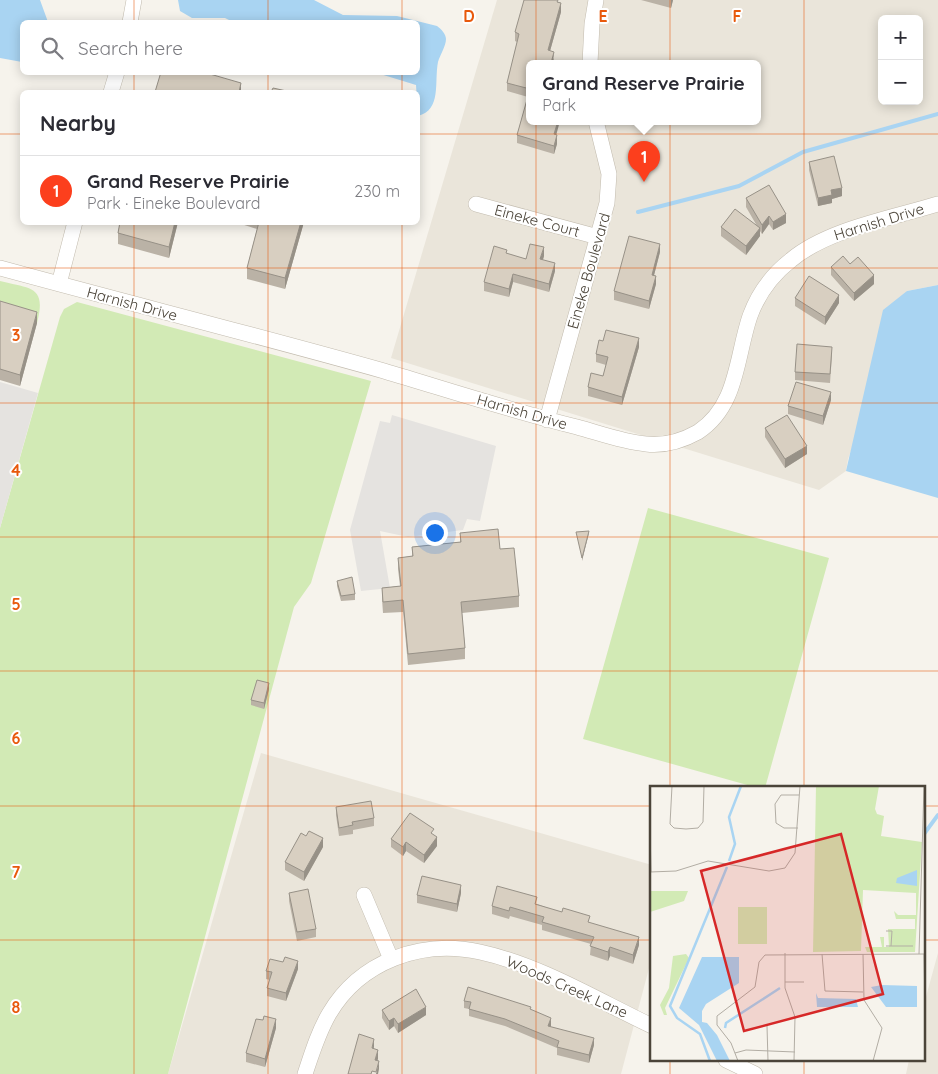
<!DOCTYPE html>
<meta charset="utf-8">
<style>
body{margin:0;font-family:Quicksand,sans-serif;background:#f2f2f3;color:#2b2b33}
.controls{position:absolute;right:15px;top:15px;display:grid;overflow:hidden;border-radius:8px;box-shadow:0 2px 12px #0003}
.controls button{width:45px;height:45px;display:grid;place-items:center;padding:0;border:0;border-bottom:1px solid #e1e1e2;background:#fff;color:#2b2b33;font:25px sans-serif}
.you{position:absolute;left:434px;top:532px;width:18px;height:18px;margin:-12px;border:4px solid #fff;border-radius:50%;background:#1a73e8;box-shadow:0 0 0 8px #1a73e833}
.badge{display:grid;place-items:center;width:32px;height:32px;border-radius:50%;background:#fc3f1d;color:#fff;font-size:16px;font-weight:700}
.pin{position:absolute;translate:-50% -41px;filter:drop-shadow(0 1px 2px #0008)}
.pin::after{content:'';position:absolute;top:26px;width:18px;height:15px;background:inherit;clip-path:polygon(0 0,100% 0,50% 100%)}
.popup{position:absolute;left:526px;top:60px;width:235px;height:65px;box-sizing:border-box;display:grid;place-content:center;border-radius:8px;background:#fff;filter:drop-shadow(0 1px 4px #0005);font-size:16px;white-space:nowrap;color:#7c7c81}
.popup b{font-size:19px;color:#2b2b33}
.popup::after{content:'';position:absolute;left:50%;top:100%;margin-left:-10px;border:10px solid transparent;border-top-color:#fff}
.list{margin:0;padding:0;list-style:none}
h2{display:flex;justify-content:space-between;align-items:center;height:65px;margin:0;padding:0 20px;font-size:21px}
h2 small{font-size:16px;font-weight:400;color:#7c7c81}
.list li{display:grid;grid-template-columns:32px 1fr auto;gap:15px;align-items:center;box-sizing:border-box;height:70px;padding:0 20px;border-top:1px solid #e1e1e2}
.list b{display:block;font-size:19px;white-space:nowrap}
.list p{margin:0;font-size:16px;white-space:nowrap;color:#7c7c81}
.list em{font-size:16px;font-style:normal;color:#7c7c81}
.icon{flex:none;width:28px;height:28px;fill:none;stroke:currentColor;stroke-width:2;stroke-linecap:round;stroke-linejoin:round}
.map{position:relative;flex:none;width:938px;height:1074px;overflow:hidden}
.search{position:absolute;background:#fff;box-shadow:0 2px 12px #0003;left:20px;top:20px;width:400px;height:55px;display:flex;align-items:center;gap:12px;box-sizing:border-box;padding:0 18px;border-radius:8px;color:#7c7c81;font-size:19px}
.panel{position:absolute;background:#fff;box-shadow:0 2px 12px #0003;left:20px;top:90px;width:400px;height:135px;border-radius:8px}
.map>svg:first-child{display:block}
.residential{fill:#eae5da;fill-rule:evenodd}
.green{fill:#d2eab5}
.parking{fill:#e5e3e0}
.water{fill:#a9d4f2}
.lines{fill:none;stroke-linecap:round;stroke-linejoin:round}
.stream{stroke:#a9d4f2;stroke-width:4}
.minor-casing{stroke:#c2bbae;stroke-width:16}
.minor{stroke:#fff;stroke-width:15}
.wall{fill:#bab2a6}
.shaded-wall{fill:#979187}
.building{fill:#d8cfc1;stroke:#979187}
.grid{fill:none;stroke:#e8590c;stroke-width:1;stroke-opacity:0.55}
.labels{text-anchor:middle;stroke-width:4;stroke-linejoin:round;paint-order:stroke}
.street-label{font-size:15px;fill:#4b4439;stroke:#fff}
.inset-river{fill:none;stroke:#a9d4f2;stroke-width:2.5}
.inset-road{fill:none;stroke:#b2ada4;stroke-width:1}
.view{fill:#d62828;fill-opacity:0.15;stroke:#d62828;stroke-width:2.5}
.inset-edge{fill:none;stroke:#4b4439;stroke-width:2.5}
.grid-label{font-size:16px;text-anchor:middle;font-weight:bold;fill:#e8590c;stroke:#fff;stroke-width:4;stroke-linejoin:round;paint-order:stroke}
</style>
<div class="map">
<svg width="938" height="1074" viewBox="0 0 938 1074">
<rect width="100%" height="100%" fill="#f6f3ec"/>
<!-- residential -->
<path class="residential" d="M497,0H938V285L907,291L848,459L846,471L819,490L391,358ZM882,19H919V101H882ZM530,63H758V121H530Z
M261,753L652,865V957L621,1074H168Z
M938,953V1074H906L909,1060H924V1004Z"/>
<!-- green -->
<path class="green" d="M0,281C30,289 47,285 37,323L0,312Z
M77,302L371,381L311,583L294,607L168,1074H0V528L60,317L64,309Z
M648,508L829,558L765,788H758L583,739Z"/>
<!-- parking -->
<path class="parking" d="M0,382L38,393L0,528Z
M392,415L496,446L480,521L467,519L463,530L408,537L380,531L390,588L361,591L350,530L380,421L390,423Z"/>
<!-- water -->
<path class="water" d="M0,0H40L48,22H22V62L0,58Z
M178,0H314L343,15L397,16L437,26C441,29 446,34 446,39C446,46 440,55 438,62C434,82 442,110 418,116L416,85L377,73L418,72V22H233L225,18H192L180,11Z
M938,285V498L846,471L883,310L907,291Z"/>
<g class="lines">
<!-- stream -->
<path class="stream" d="M638,212L739,186L803,152L938,114
M924,834L938,815"/>
<!-- minor casing -->
<g class="minor-casing">
<path id="minor" d="M130,22L134,0
M590,63L592,24L596,0
M111,92L117,72
M476,204L598,237
M0,268C128,303 256,335 384,371C448,390 512,411 577,427C599,433 623,442 646,444C664,446 682,441 698,432C738,406 736,357 750,316C758,294 773,274 791,260C828,229 893,218 938,204
M59,284L75,222
M547,420L607,203L609,174L596,121
M364,895L391,959
M726,1060L755,1074
M305,1074C312,1053 318,1033 329,1014C360,961 422,939 480,952C540,965 597,1000 652,1026"/>
</g>
<!-- minor -->
<use href="#minor" class="minor"/>
</g>
<!-- wall -->
<path class="wall" d="M641,0H673L671,8Z
M560,3L561,12L550,51L554,60L530,121L556,135L557,144L554,154L517,143V135L528,97L507,91V83L517,42L515,41V32Z
M809,162L842,196L832,199V203L818,206L809,170Z
M746,198L786,223L773,230L769,224L762,234L760,231V236L746,255L721,236V227L757,226L746,207Z
M120,222H178L169,258L118,244V233Z
M235,222H304L285,289L247,279V268L257,229Z
M660,252L654,275L656,284L649,309L614,300V291Z
M507,254L526,259L544,256L543,260L555,271L549,292L513,282L509,297L484,291V282Z
M850,264L874,284L854,301L831,275V267Z
M795,298L839,303L825,325L795,306Z
M0,301L37,323L20,386L0,380Z
M603,341L639,347L622,405L588,396V387L603,376L606,365L596,362V354Z
M832,355L830,383L795,380V372Z
M831,400L823,425L788,414V406Z
M765,428L807,454L785,468L765,437Z
M460,533L500,549L519,596V607L462,613L465,648V659L408,665L403,612L383,613L382,599V588L400,586L398,569V558L412,556V547L460,542Z
M337,581L355,594V600L341,601L337,586Z
M269,689L264,709L251,705V700Z
M336,807L374,818V826L353,830V834L339,836L336,815Z
M434,835L437,846L424,863L406,851L403,856L391,847V839Z
M323,847L304,881L285,870V862Z
M289,893L316,929V937L297,941L289,901Z
M461,893L457,912L417,903V895Z
M537,904L590,923L639,945L633,964L610,956L608,961L590,955L591,944L542,930V925L510,916L509,919L492,914V906Z
M298,969L286,1001L267,996V988L270,980L266,979V971Z
M464,1001L531,1010L551,1026V1027L594,1045L589,1063L557,1055V1048L505,1026L469,1016V1009L464,1008Z
M382,1010L426,1015L398,1033L394,1026L389,1030L382,1018Z
M263,1020L276,1028L265,1067L246,1062V1053Z"/>
<!-- shaded-wall -->
<path class="shaded-wall" d="M671,0H673L671,8Z
M561,3V12L548,58V50Z
M554,52L553,63H551Z
M241,83V92H239Z
M558,121H560L554,143V134Z
M557,135V144L554,154V146Z
M842,188V196L832,199V203L818,206V198L831,190Z
M786,214V223L773,230V222Z
M769,216V224L762,234V225Z
M175,222H178L169,258V247Z
M301,222H304L285,289V278Z
M760,228V236L746,255V246Z
M660,244V252L652,283V275Z
M544,247V256L540,268V259Z
M555,263V271L549,292V284Z
M513,274V282L509,297V289Z
M874,275V284L854,301V293Z
M656,276V284L649,309V301Z
M839,295V303L825,325V317Z
M37,312V323L20,386V375Z
M639,338V347L622,405V397Z
M831,392V400L823,425V416Z
M807,446V454L785,468V459Z
M589,531V533L582,561V558Z
M269,683V689L264,709V703Z
M437,837V846L424,863V855Z
M323,838V847L304,881V872Z
M406,842V851L403,856V847Z
M461,885V893L457,912V904Z
M639,937V945L633,964V955Z
M610,947V956L608,961V952Z
M298,961V969L286,1001V993Z
M426,1007V1015L398,1033V1024Z
M394,1018V1026L389,1030V1021Z
M551,1018V1026L548,1034V1026Z
M276,1019V1028L265,1067V1059Z
M594,1038V1045L589,1063V1055Z
M374,1039V1047L372,1057V1048Z
M378,1050V1059L375,1068V1060Z
M379,1061V1069L378,1074H376Z"/>
<!-- building -->
<path class="building" d="M524,0H558L557,2L561,3L548,50L554,52L551,63H530V89L507,83L519,34L515,32Z
M161,72H203L241,83L239,92H155Z
M273,88L291,92H271Z
M530,89V121H558L554,134L557,135L554,146L517,135Z
M834,156L842,188L831,190L832,195L818,198L809,162Z
M769,185L786,214L773,222L769,216L762,225L746,198Z
M735,209L760,228L746,246L721,227Z
M120,222H175L169,247L118,233Z
M259,222H301L285,278L247,268Z
M629,236L660,244L652,275L656,276L649,301L614,291Z
M530,244L544,247L540,259L555,263L549,284L513,274L509,289L484,282L494,246L507,250L506,253L526,259Z
M843,256L850,264L858,257L874,275L854,293L831,267Z
M809,276L839,295L825,317L795,298Z
M0,301L37,312L20,375L0,369Z
M606,330L639,338L622,397L588,387L591,373L603,376L608,357L596,354L599,340L603,341Z
M797,344L832,347L830,374L795,372Z
M796,382L831,392L823,416L788,406Z
M787,415L807,446L785,459L765,428Z
M498,529L500,549L514,548L519,596L461,602L465,648L408,654L403,600L383,602L382,588L401,586L398,558L413,556L412,547L461,542L460,533Z
M589,531L582,558L576,532Z
M352,577L355,594L341,596L337,581Z
M257,680L269,683L264,703L251,700Z
M371,801L374,818L352,822L353,825L339,828L336,807Z
M410,813L434,829L431,833L437,837L424,855L406,842L403,847L391,839Z
M309,831L323,838L304,872L285,862L301,833L306,836Z
M422,876L461,885L457,904L417,895Z
M497,886L537,897L535,904L562,912L563,908L590,916L588,922L639,937L633,955L610,947L608,952L590,946L594,937L542,922L544,917L510,907L509,911L492,906Z
M308,889L316,929L297,932L289,893Z
M285,957L298,961L286,993L267,988L272,972L266,971L270,959L283,962Z
M468,987L531,1007L530,1009L551,1018L548,1026L594,1038L589,1055L557,1047L559,1041L505,1019L469,1009L471,1002L464,1001Z
M416,989L426,1007L398,1024L394,1018L389,1021L382,1010Z
M264,1016L276,1019L265,1059L246,1053L256,1019L263,1020Z
M359,1034L374,1039L372,1048L378,1050L375,1060L379,1061L376,1072L372,1071L371,1074H348Z"/>
<!-- grid -->
<path class="grid" d="M134,0V22M268,0V22M402,0V22M536,0V1074M670,0V788M804,0V788M134,72V92M268,72V92M402,72V92M0,134H22M418,134H938M134,222V1074M268,222V1074M402,222V1074M0,268H938M0,403H938M0,537H938M0,671H938M0,806H652M924,806H938M0,940H652M924,940H938M670,1060V1074M804,1060V1074"/>
<g class="labels">
<!-- street labels -->
<g class="street-label">
<text transform="translate(537 221) rotate(15)" y="5">Eineke Court</text>
<text transform="translate(879 222) rotate(-17)" y="5">Harnish Drive</text>
<text transform="translate(589 271) rotate(-74)" y="5">Eineke Boulevard</text>
<text transform="translate(132 304) rotate(15)" y="5">Harnish Drive</text>
<text transform="translate(522 412) rotate(16)" y="5">Harnish Drive</text>
<text transform="translate(567 987) rotate(24)" y="5">Woods Creek Lane</text>
</g>
</g>
<!-- overview -->
<g transform="translate(650 786)">
<rect width="275" height="275" fill="#f6f3ec"/>
<path d="M166,0H229L225,23L227,28L234,30L231,50L272,56L265,166H217L215,161H232L230,151H234V161H239L238,143H265V133H246L244,125L248,129H266V107L213,104L211,165L163,166ZM0,105H38L34,115L0,126ZM88,121H117V158H88ZM36,168L39,172L15,222L17,229H14L10,219L19,202L23,170Z" fill="#d2eab5"/>
<path d="M267,84V100L246,97L247,92ZM52,171H89V197L56,218L52,225V236L57,237L67,249L80,275H67L49,239L29,222ZM232,199L267,200V221H236L221,201ZM166,207L168,212L206,213L208,221H167Z" fill="#a9d4f2"/>
<path class="inset-river" d="M79,75L85,58L79,31L91,0M75,242L76,237L130,202M60,275L50,248L27,232L20,220L77,81"/>
<path class="inset-road" d="M22,0L20,38L24,42L36,43L48,42L53,36L54,0M148,42H134L126,37L125,18L131,9H149M0,44L1,86M0,86L26,85L58,75L119,85L135,82L145,67L150,0M236,145H242L241,160M236,160H263M135,167V202L145,231L144,275M172,168L175,205L213,206M213,168L214,214L232,242L223,275M269,168L274,0M274,168L275,219M135,196H154M117,240L118,275M85,267L96,264L145,266M88,275L81,257L67,239V230L105,201L109,176L115,169L275,168"/>
<path class="view" d="M191,48L233,208L94,245L51,85Z"/>
<rect width="275" height="275" class="inset-edge"/>
</g>
<g class="grid-label">
<text x="469" y="22">D</text>
<text x="603" y="22">E</text>
<text x="737" y="22">F</text>
<text x="16" y="341">3</text>
<text x="16" y="476">4</text>
<text x="16" y="610">5</text>
<text x="16" y="744">6</text>
<text x="16" y="878">7</text>
<text x="16" y="1013">8</text>
</g>
</svg>
<div class="controls">
<button>+</button>
<button>−</button>
</div>
<div class="you"></div>
<div class="pin badge" style="left:644px;top:182px">1</div>
<div class="popup"><b>Grand Reserve Prairie</b>Park</div>
<div class="search"><svg class="icon" aria-label="search" viewBox="0 0 24 24"><circle cx="10" cy="10" r="6"/><path d="M15 15l6 6"/></svg>Search here</div>
<section class="panel">
<h2>Nearby<small></small></h2>
<ul class="list">
<li><span class="badge">1</span><div><b>Grand Reserve Prairie</b><p>Park · Eineke Boulevard</p></div><em>230 m</em></li>
</ul>
</section>
</div>
